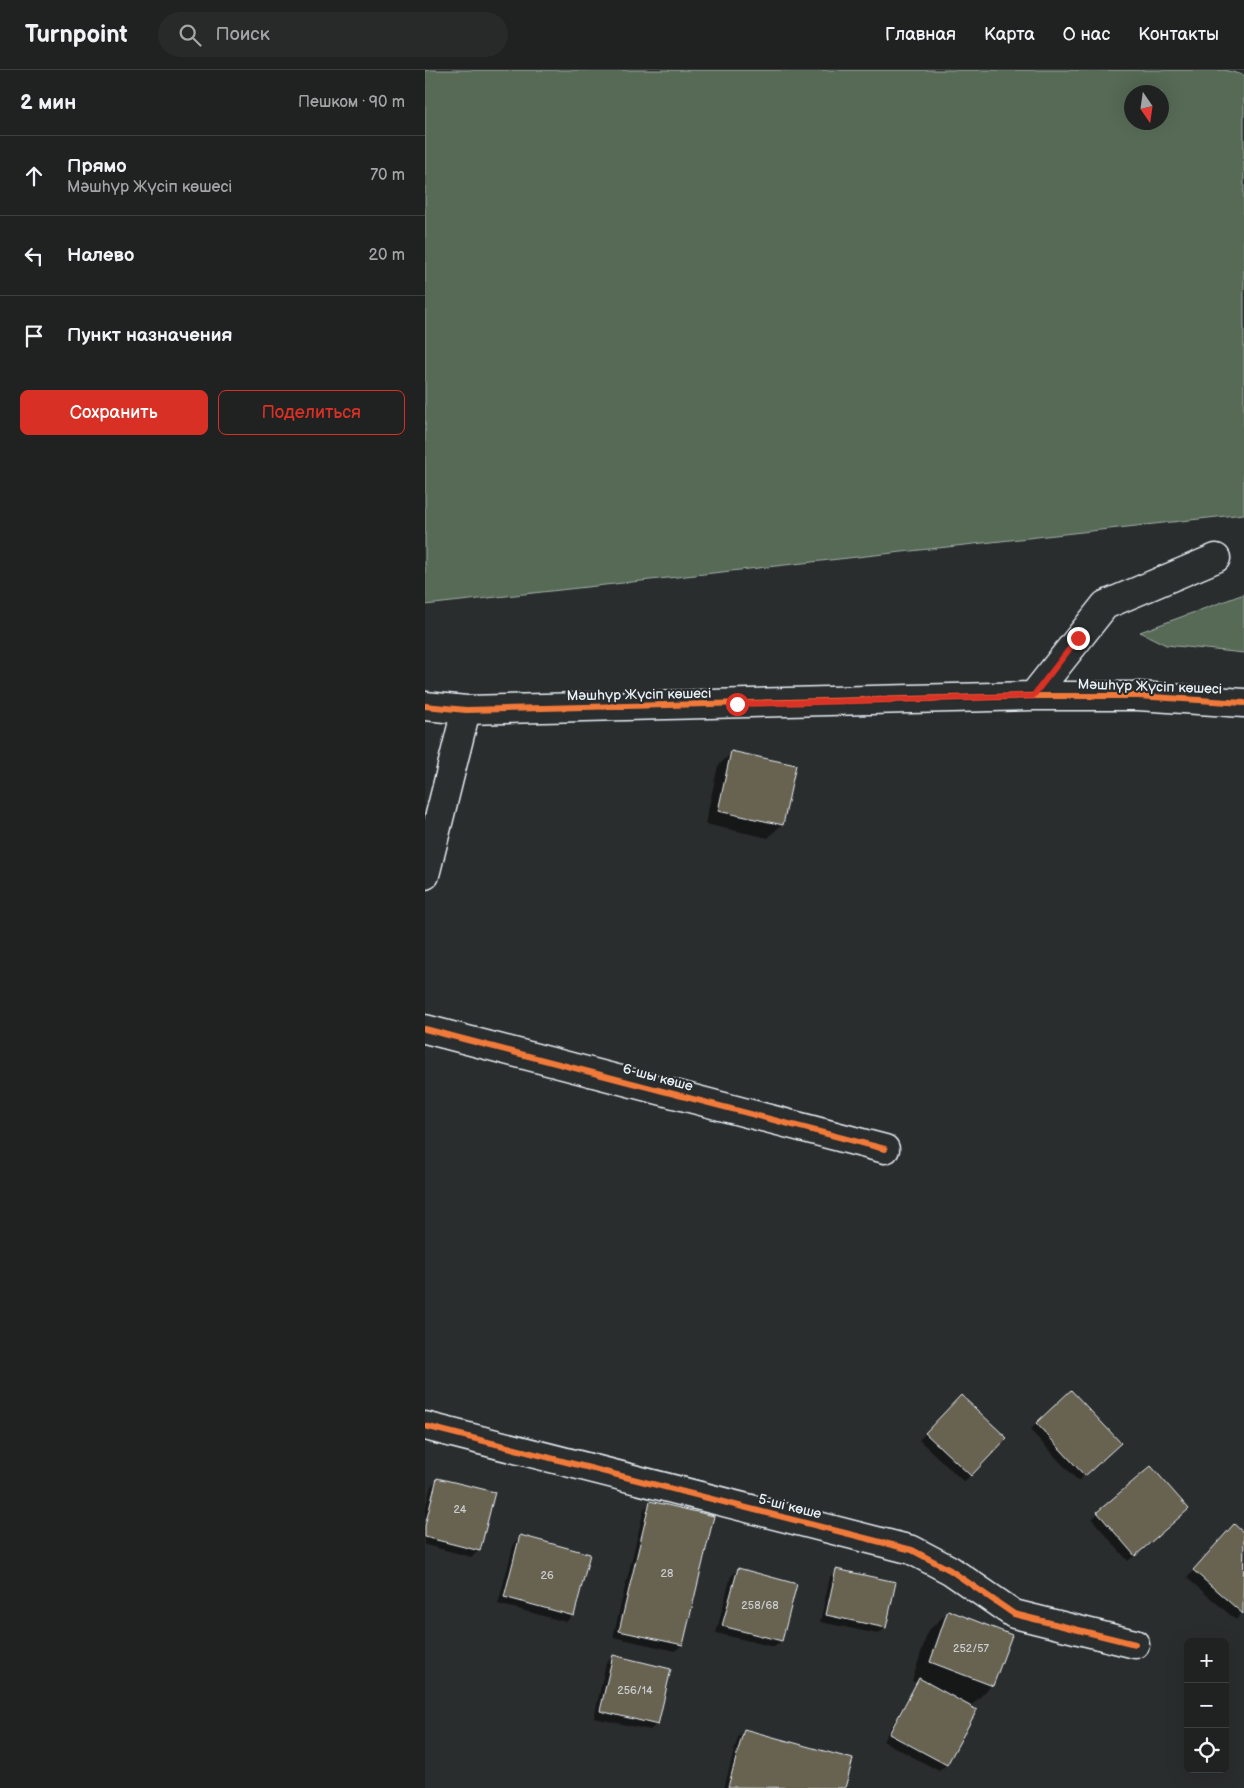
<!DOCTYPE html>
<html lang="ru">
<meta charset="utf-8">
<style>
body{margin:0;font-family:"Balsamiq Sans",sans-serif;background:#282a2a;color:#f1f3f6}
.controls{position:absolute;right:15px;bottom:15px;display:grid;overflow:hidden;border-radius:8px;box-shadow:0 5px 20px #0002}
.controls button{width:45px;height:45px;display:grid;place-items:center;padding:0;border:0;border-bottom:1px solid #3d3f40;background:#202222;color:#f1f3f6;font:25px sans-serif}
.compass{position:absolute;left:699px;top:15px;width:45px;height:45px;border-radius:50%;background:#202222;box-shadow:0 5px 20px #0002;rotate:167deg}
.stop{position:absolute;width:15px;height:15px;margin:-11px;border:4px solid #d93025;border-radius:50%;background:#fff}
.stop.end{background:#d93025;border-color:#fff;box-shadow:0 1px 5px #0008}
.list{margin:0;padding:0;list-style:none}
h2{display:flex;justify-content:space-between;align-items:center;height:65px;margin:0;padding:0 20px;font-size:21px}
h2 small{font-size:16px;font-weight:400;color:#a2a4a5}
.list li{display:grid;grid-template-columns:32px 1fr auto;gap:15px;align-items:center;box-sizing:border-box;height:80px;padding:0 20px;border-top:1px solid #3d3f40}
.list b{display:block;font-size:19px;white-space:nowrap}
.list p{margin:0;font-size:16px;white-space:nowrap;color:#a2a4a5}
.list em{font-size:16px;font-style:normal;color:#a2a4a5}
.actions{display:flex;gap:10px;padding:15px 20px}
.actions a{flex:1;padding:11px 0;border:1px solid #d93025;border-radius:8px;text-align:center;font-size:18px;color:#d93025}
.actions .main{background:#d93025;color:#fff}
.icon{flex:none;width:28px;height:28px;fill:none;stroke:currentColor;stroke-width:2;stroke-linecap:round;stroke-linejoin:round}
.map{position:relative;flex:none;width:819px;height:1718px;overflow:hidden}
header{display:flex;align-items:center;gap:30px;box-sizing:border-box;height:70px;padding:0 25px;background:#202222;border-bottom:1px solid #3d3f40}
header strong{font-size:24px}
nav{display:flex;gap:28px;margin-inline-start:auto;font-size:18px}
.search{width:350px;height:45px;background:#282a2a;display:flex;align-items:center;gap:12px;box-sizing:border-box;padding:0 18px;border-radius:28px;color:#a2a4a5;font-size:19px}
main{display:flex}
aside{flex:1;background:#202222}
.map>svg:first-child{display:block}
.green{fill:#576b57;stroke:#a0aea8;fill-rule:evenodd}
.shadow{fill:#0007}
.building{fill:#686251;stroke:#e8f1f8}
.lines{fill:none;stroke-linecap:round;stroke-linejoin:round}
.minor-casing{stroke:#e8f1f8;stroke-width:31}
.minor{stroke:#2a2d2e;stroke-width:28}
.cycleway-casing{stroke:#2a2d2e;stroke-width:9}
.cycleway{stroke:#f17a3a;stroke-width:6}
.route{stroke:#d93025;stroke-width:6}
.labels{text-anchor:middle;stroke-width:4.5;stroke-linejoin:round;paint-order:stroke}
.number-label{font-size:11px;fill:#c8cdce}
.street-label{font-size:14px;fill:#e8f1f8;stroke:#2a2d2e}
</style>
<header>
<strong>Turnpoint</strong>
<div class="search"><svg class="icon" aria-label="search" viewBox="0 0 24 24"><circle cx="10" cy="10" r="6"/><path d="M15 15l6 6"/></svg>Поиск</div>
<nav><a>Главная</a><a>Карта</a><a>О нас</a><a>Контакты</a></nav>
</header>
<main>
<aside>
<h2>2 мин<small>Пешком · 90 m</small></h2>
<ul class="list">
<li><svg class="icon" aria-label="ahead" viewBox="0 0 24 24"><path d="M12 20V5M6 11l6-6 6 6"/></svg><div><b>Прямо</b><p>Мәшhүр Жүсіп көшесі</p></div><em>70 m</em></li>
<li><svg class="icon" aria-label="left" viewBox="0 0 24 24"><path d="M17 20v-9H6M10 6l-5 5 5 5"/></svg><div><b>Налево</b></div><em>20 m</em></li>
<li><svg class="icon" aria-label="arrive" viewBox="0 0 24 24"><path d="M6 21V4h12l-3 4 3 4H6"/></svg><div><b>Пункт назначения</b></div></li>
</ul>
<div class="actions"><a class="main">Сохранить</a><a>Поделиться</a></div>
</aside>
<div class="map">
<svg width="819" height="1718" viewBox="0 0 819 1718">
<rect width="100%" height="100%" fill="#2a2d2e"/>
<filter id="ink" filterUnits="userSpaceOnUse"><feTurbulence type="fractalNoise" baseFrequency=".02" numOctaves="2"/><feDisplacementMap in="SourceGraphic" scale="10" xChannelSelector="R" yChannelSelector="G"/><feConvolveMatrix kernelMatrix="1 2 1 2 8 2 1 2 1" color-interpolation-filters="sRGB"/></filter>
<g filter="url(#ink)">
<!-- green -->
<path class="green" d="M0,0H799L819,5V444L0,535ZM706,22H736V52H706Z
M819,524V583L741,575L715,562Z"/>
<!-- shadow -->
<path class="shadow" d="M307,682L369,696L356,755L343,768L280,754L293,696Z
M646,1322L687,1379L653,1411L605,1360Z
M536,1326L581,1368L539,1412L494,1370Z
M13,1409L54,1480L47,1487L0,1475V1439L6,1416Z
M226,1432L288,1447L257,1575L250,1581L188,1567L219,1439Z
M673,1443L755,1446L703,1491L667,1449Z
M809,1456L819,1465V1541L811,1550L762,1508Z
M96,1467L148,1545L141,1552L73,1534L89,1473Z
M313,1500L371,1515L356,1571L349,1577L291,1563L306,1506Z
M411,1500L460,1558L453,1564L395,1552L405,1507Z
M523,1542L567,1615L547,1635L538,1632L537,1633L550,1640L521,1695L514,1701L458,1671L491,1613L487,1611L503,1561Z
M188,1587L232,1654L225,1660L169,1648L181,1593Z
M319,1660L426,1690L419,1718H299L313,1667Z"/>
<!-- building -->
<path class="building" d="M306,681L371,695L358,755L293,741Z
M646,1320L696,1373L660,1406L611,1353Z
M536,1325L582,1368L546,1406L500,1363Z
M726,1396L764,1439L710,1486L672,1442Z
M12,1408L70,1422L55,1481L0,1467V1456Z
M225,1431L289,1446L258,1575L194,1561Z
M809,1454L819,1463L818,1544L768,1500Z
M95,1465L165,1484L149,1546L79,1527Z
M313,1498L372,1514L357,1571L297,1556Z
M411,1499L471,1512L461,1558L401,1545Z
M523,1540L587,1565L568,1616L505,1592Z
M188,1585L246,1599L233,1655L175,1641Z
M494,1608L552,1640L522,1695L464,1664Z
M319,1659L428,1689L420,1718L303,1717Z"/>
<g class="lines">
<!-- minor casing -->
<g class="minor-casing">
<path id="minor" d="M608,626L680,535L791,488
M0,636L41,640L608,626H713L819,633
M0,805L41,640
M0,959L460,1079
M0,1356L487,1480L525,1500L589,1544L710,1574"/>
</g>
<!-- minor -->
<use href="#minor" class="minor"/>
<!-- cycleway casing -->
<g class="cycleway-casing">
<path id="cycleway" d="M0,636L41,640L608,626H713L819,633
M0,959L460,1079
M0,1356L487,1480L525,1500L589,1544L710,1574"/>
</g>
<!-- cycleway -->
<use href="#cycleway" class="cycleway"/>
</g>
</g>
<g class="lines" filter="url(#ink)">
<!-- route -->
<path class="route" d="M312,634L608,626L653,568"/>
</g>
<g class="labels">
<!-- number labels -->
<g class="number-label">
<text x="35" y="1443">24</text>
<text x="242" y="1507">28</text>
<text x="122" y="1509">26</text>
<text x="335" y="1539">258/68</text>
<text x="546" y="1582">252/57</text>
<text x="210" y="1624">256/14</text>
</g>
<!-- street labels -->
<g class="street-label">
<text transform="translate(725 616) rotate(2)" y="5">Мәшhүр Жүсіп көшесі</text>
<text transform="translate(214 624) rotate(-1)" y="5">Мәшhүр Жүсіп көшесі</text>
<text transform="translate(233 1007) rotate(15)" y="5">6-шы көше</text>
<text transform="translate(365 1436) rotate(14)" y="5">5-ші көше</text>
</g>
</g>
</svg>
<div class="controls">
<button>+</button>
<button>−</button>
<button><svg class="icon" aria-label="locate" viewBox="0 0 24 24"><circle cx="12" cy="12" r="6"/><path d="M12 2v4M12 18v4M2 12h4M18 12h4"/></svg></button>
</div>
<svg class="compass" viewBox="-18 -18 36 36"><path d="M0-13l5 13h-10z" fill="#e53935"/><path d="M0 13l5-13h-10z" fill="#a2a4a5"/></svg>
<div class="stop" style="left:312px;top:634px"></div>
<div class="stop end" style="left:653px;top:568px"></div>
</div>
</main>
